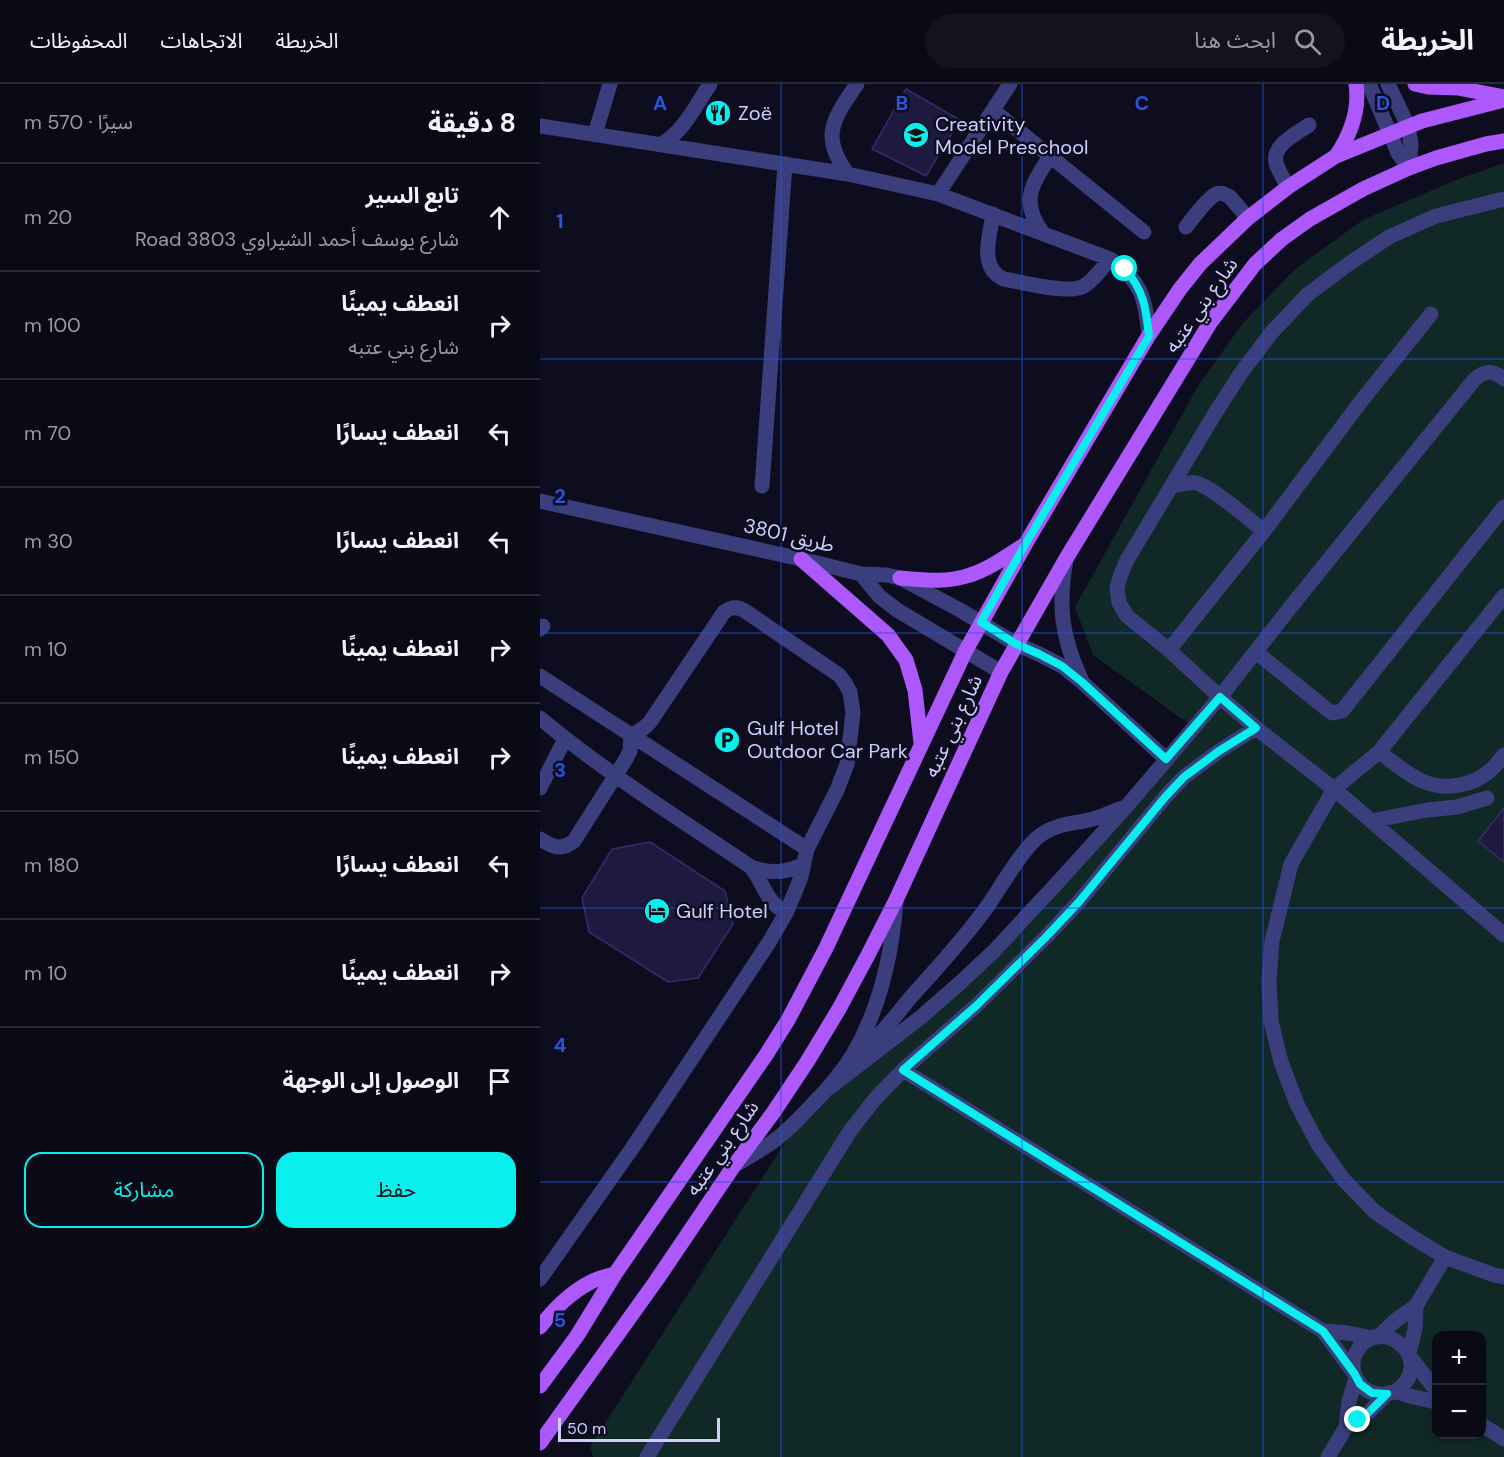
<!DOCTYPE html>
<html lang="ar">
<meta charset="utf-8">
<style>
body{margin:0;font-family:"DM Sans","Noto Sans Arabic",sans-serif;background:#131320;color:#f1f3f6;direction:rtl}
.controls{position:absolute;right:18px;bottom:18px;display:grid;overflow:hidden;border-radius:12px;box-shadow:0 3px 9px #0003}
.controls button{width:54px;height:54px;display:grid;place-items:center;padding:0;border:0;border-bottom:2px solid #2a2b36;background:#0a0a17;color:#f1f3f6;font:30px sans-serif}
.scale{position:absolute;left:18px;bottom:15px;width:162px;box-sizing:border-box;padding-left:6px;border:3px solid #cecdfd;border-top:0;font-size:16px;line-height:21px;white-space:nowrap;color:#cecdfd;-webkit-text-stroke:4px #0e0d1f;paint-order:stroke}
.stop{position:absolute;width:18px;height:18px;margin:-14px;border:4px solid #08efee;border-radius:50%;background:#fff}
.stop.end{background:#08efee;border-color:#fff;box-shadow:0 2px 6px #0008}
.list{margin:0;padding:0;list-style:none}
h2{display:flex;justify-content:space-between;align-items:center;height:78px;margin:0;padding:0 24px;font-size:26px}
h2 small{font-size:20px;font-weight:400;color:#999aa1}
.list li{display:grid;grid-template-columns:39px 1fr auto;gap:18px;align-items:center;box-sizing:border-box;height:108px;padding:0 24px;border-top:2px solid #2a2b36}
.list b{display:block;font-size:22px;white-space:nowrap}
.list p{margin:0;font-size:20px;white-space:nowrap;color:#999aa1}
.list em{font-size:20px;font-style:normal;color:#999aa1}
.actions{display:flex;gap:12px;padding:18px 24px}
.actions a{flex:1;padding:14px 0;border:2px solid #08efee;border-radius:18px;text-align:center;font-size:21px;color:#08efee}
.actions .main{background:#08efee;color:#111}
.icon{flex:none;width:33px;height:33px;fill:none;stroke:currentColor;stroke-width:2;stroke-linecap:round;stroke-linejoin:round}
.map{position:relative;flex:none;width:964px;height:1373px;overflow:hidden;direction:ltr}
header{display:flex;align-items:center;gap:36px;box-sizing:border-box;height:84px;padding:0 30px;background:#0a0a17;border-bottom:2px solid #2a2b36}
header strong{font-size:28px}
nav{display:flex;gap:33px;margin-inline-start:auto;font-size:21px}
.search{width:420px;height:54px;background:#131320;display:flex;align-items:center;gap:15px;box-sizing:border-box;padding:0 21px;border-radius:33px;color:#999aa1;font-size:22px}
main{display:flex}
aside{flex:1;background:#0a0a17}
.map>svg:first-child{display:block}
.green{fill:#102926;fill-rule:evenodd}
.building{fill:#1e1a3f;stroke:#332d6b;stroke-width:1.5}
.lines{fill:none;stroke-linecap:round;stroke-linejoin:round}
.minor{stroke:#3a3e7d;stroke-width:15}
.major{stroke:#ac58fa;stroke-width:15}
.route{stroke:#08efee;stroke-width:8}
.grid{fill:none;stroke:#2654da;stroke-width:1.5;stroke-opacity:0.55}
.labels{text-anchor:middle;stroke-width:5;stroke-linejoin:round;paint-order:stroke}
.poi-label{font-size:20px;fill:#cecdfd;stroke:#0e0d1f;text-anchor:start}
.street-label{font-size:20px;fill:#cecdfd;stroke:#0e0d1f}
.grid-label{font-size:20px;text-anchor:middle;font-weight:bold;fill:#2654da;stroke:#0e0d1f;stroke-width:5;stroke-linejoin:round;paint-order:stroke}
</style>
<header>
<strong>الخريطة</strong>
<div class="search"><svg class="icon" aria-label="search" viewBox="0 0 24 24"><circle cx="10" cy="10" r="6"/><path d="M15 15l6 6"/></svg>ابحث هنا</div>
<nav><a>الخريطة</a><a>الاتجاهات</a><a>المحفوظات</a></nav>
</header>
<main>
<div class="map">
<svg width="964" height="1373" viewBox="0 0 964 1373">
<rect width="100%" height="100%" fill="#0e0d1f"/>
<!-- green -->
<path class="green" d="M964,79V1373H53L50,1363L253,1046L498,821L652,642L553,571L535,523L658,302L703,239L755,185L823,136L916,96ZM896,1252H942V1350H896Z"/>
<!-- building -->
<path class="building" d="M366,5L420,36L386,92L332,65Z
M964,724V778L938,757Z
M110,758L185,807L193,840L158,894L128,898L49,848L42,814L72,765Z"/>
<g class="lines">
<!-- minor -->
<path class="minor" d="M829,0L858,69L869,84
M848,0L868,42L871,61L869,84
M453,26L604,148
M0,42L308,90L398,110L570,175C602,197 605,214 609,251
M55,50L70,0
M122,60C144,47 156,21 170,0
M308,90C279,52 294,34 317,0
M748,103C744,96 740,89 737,82C729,62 756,50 769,41
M398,110L470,0
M964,115L896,132L849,153L807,181L767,211L732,248L701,289L674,331L587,476L581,490L577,504L579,519L587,532L629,566L680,613L716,644L794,705L964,851
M453,130C450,152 438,184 464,195C482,198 529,211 544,202C554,196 562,184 570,175
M646,143C652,135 668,114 676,110C681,108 685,110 690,113L708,134
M503,149C480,119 491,100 510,73
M222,402L245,80
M633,402C641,400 648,398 656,399C673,403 709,436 724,447
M0,417L261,475L321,490L347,491L360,494L420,526L476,560L499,570L522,582L542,598L626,675
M526,476C518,521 521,552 541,595
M321,490L339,512L357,526L461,588
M964,512L839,668L794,705L751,780L732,857L729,897L731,937L741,978L757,1020L778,1060L804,1096L835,1128L872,1153L905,1173L954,1191L964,1193
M0,545L3,542
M629,566L724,447L822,316L891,230
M716,568L789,627L793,629L802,627L964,423
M0,592L267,765
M0,634C66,689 140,735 211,783C224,800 226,818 246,829
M839,668C853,678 866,690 882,697C904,707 934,702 952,685C956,681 960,676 964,671
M0,704L25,655
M831,737L887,726L917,723L947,714
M0,755C12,763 21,767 34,757L86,675L90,667L91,651C99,648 104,645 110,638L184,528C191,523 197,522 205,527L299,591L305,599L310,608L313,629L307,680L297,706L267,765L261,793L255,808L246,829L228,860L93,1063L0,1195
M211,783C231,790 246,789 264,780
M322,967C341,952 355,932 371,913C397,884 424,855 447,823C461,803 483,763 502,750C519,739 534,740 553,735C564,732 573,727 583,724
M363,986L783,1247L814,1289
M289,1004L381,933L421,898L454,867L519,797L586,723L680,613L753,520L934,296C944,286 953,286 964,295
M195,1081C207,1074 219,1067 231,1059C244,1050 257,1037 268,1025C284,1009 300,991 312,972C340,925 352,870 356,817
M783,1247L808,1249L832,1254
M838,1253L856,1236L876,1222L905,1173
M869,1269L875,1245L876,1222
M870,1273L896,1306
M855,1308C901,1276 837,1226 816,1269C807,1286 819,1308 838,1310C845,1311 850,1308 856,1308C860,1308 865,1311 870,1312C878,1314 887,1316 896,1318
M942,1341L964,1355
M806,1343L828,1329L847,1310
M107,1373L310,1047L335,1015L363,986L436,922L505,854L538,819L626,712L644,693L679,667L716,644
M788,1373L806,1343L809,1317L816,1294"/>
<!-- major -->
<path class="major" d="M875,0L888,3L918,4L964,13
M796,72C811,50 820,27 816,0
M261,475L348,551L366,576L375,606L381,659
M360,494C383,496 407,499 430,491C449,485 467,472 484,461
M0,1243C14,1225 31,1208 51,1198C58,1194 67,1192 75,1190
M0,1302L37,1252L75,1190L226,971L248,936L286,864L426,566L486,459L609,251L640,205L660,180L708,134L748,103L796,72L882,37L964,16
M0,1359L116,1197L193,1083L233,1029L267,978L299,925L328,871L356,816L461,588L527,473L670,239L715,180L742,155L770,135L823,105L869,84L896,74L946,60L964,57"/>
</g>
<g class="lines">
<!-- route -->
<path class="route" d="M585,185C604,207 606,224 609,252L486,459L441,538L476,560L499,570L522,582L542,598L626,675L680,613L716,644L679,667L644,693L626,712L538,819L505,854L436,922L363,986L783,1247L814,1289L820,1300L832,1309L847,1310L828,1329L818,1336"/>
</g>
<!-- grid -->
<path class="grid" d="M241,0V1373M482,0V1373M723,0V1373M0,275H964M0,549H964M0,824H964M0,1098H964"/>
<!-- icons -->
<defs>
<g id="restaurant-disc" transform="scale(1.35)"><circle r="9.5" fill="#08efee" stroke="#0e0d1f"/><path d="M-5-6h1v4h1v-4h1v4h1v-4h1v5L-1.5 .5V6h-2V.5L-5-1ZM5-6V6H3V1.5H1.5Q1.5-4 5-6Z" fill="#111"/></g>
<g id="school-disc" transform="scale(1.35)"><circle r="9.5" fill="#08efee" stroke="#0e0d1f"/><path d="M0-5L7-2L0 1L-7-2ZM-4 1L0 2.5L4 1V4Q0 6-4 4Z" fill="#111"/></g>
<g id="parking-disc" transform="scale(1.35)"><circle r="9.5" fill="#08efee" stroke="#0e0d1f"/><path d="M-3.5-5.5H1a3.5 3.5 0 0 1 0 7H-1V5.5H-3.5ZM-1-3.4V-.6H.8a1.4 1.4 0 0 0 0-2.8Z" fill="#111"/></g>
<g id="hotel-disc" transform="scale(1.35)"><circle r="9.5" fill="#08efee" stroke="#0e0d1f"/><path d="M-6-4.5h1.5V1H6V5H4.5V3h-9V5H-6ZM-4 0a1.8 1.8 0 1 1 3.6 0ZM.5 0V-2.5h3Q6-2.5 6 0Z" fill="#111"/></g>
</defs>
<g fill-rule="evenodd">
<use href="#restaurant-disc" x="178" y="29"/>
<use href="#school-disc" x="376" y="51"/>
<use href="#parking-disc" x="187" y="656"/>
<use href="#hotel-disc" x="117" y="827"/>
</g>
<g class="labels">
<!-- poi labels -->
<g class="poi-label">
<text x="198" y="36">Zoë</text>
<text x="395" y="47">Creativity<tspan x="395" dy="23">Model Preschool</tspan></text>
<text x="207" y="651">Gulf Hotel<tspan x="207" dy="23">Outdoor Car Park</tspan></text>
<text x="136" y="834">Gulf Hotel</text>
</g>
<!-- street labels -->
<g class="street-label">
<text transform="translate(661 221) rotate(-55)" y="7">شارع بني عتبه</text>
<text transform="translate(249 451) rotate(13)" y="7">طريق 3801</text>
<text transform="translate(413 642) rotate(-65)" y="7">شارع بني عتبه</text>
<text transform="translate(182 1064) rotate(-55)" y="7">شارع بني عتبه</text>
</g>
</g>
<g class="grid-label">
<text x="120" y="26">A</text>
<text x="362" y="26">B</text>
<text x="602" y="26">C</text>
<text x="843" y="26">D</text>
<text x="20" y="144">1</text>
<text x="20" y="419">2</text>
<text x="20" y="693">3</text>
<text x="20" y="968">4</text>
<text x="20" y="1243">5</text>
</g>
</svg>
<div class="controls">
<button>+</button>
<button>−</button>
</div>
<div class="scale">50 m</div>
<div class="stop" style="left:585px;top:185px"></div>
<div class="stop end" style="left:818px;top:1336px"></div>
</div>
<aside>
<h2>8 دقيقة<small>سيرًا · 570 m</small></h2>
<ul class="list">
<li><svg class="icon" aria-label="ahead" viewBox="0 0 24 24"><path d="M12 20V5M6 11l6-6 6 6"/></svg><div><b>تابع السير</b><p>شارع يوسف أحمد الشيراوي Road 3803</p></div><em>20 m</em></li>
<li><svg class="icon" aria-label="right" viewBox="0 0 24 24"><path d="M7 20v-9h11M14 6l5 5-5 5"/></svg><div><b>انعطف يمينًا</b><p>شارع بني عتبه</p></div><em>100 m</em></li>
<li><svg class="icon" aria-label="left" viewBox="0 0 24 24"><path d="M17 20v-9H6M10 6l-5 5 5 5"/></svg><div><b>انعطف يسارًا</b></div><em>70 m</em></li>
<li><svg class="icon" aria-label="left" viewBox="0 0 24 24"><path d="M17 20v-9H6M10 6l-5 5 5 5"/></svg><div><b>انعطف يسارًا</b></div><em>30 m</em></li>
<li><svg class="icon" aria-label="right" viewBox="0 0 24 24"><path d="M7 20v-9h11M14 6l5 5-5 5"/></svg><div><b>انعطف يمينًا</b></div><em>10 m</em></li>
<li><svg class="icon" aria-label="right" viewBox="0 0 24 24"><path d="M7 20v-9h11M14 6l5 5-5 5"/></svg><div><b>انعطف يمينًا</b></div><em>150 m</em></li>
<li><svg class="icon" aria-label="left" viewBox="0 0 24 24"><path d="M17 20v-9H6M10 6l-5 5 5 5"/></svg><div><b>انعطف يسارًا</b></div><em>180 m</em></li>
<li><svg class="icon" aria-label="right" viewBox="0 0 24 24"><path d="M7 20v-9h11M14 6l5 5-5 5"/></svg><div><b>انعطف يمينًا</b></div><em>10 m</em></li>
<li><svg class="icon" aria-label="arrive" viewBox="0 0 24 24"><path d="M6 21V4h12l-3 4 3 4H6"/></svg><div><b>الوصول إلى الوجهة</b></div></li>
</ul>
<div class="actions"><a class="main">حفظ</a><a>مشاركة</a></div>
</aside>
</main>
